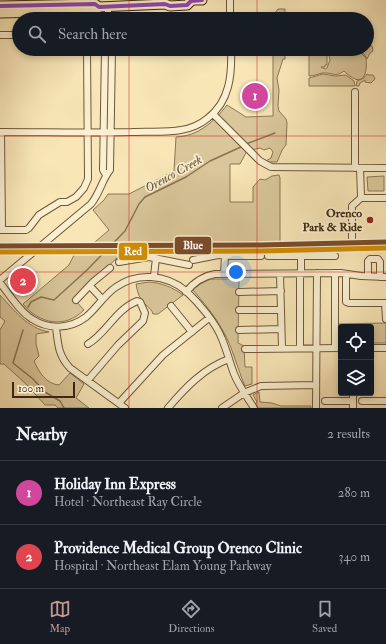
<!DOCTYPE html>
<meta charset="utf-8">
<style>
body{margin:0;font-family:"IM FELL Double Pica",serif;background:#242831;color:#f1f3f6}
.controls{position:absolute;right:12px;bottom:12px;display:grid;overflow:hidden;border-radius:4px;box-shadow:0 2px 6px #0003}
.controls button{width:36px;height:36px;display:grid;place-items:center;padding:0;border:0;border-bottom:1px solid #363941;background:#171b24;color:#f1f3f6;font:20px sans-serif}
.scale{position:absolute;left:12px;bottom:10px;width:63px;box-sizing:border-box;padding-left:4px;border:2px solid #40270f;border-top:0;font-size:11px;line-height:14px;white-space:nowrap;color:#40270f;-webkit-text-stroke:3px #faefd0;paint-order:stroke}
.you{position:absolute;left:236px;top:272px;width:14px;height:14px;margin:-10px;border:3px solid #fff;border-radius:50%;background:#1a73e8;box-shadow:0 0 0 6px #1a73e833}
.badge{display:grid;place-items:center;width:26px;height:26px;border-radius:50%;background:#c59692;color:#fff;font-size:13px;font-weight:700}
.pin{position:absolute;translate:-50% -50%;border:2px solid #fff;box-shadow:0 1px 4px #0006}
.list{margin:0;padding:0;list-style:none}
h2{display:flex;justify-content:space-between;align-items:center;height:52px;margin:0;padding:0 16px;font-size:17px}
h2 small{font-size:13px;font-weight:400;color:#9ea1a6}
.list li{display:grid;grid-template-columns:26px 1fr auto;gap:12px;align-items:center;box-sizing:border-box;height:64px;padding:0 16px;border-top:1px solid #363941}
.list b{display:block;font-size:15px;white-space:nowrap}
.list p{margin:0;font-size:13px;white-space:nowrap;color:#9ea1a6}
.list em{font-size:13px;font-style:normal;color:#9ea1a6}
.icon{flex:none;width:22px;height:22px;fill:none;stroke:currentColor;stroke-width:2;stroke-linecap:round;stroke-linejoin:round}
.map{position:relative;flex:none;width:386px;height:408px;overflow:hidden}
.search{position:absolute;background:#171b24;box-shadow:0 2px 6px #0003;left:12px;right:12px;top:12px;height:44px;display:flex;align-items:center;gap:10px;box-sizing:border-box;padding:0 14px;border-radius:22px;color:#9ea1a6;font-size:15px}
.sheet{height:180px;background:#171b24}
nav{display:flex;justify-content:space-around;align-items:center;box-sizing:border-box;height:56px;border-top:1px solid #363941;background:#171b24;font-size:11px;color:#9ea1a6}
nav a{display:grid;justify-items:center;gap:2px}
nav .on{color:#c59692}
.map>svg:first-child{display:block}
.green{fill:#d9c69a;stroke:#8c7654}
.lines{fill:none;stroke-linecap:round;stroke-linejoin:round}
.stream{stroke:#897352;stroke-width:1.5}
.minor-casing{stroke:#6e5739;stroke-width:8}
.highway-casing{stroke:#40270f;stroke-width:11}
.minor{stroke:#faefd0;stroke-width:6}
.highway{stroke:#f8e6b7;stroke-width:9}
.bus-1-casing{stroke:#faefd0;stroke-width:7}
.bus-1{stroke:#8e44ad;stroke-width:4}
.rail-1-casing{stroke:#faefd0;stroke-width:8}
.rail-2-casing{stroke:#faefd0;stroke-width:8}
.rail-1{stroke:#7a4b2a;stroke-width:5}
.rail-2{stroke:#d28d03;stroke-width:5}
.grid{fill:none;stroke:#d62828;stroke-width:1;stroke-opacity:0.55}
.poi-dot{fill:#8f2418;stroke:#faefd0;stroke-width:1.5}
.labels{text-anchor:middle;stroke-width:3.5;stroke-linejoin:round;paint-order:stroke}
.poi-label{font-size:12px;font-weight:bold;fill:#40270f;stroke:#faefd0;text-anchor:end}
.water-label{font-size:13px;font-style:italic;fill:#644d30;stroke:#faefd0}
.line-badge{stroke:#faefd0;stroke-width:1.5}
.badge-label{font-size:11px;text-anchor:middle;font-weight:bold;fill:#fff}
</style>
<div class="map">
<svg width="386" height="408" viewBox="0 0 386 408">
<rect width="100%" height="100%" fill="#f8e6b7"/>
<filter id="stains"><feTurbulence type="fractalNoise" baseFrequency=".005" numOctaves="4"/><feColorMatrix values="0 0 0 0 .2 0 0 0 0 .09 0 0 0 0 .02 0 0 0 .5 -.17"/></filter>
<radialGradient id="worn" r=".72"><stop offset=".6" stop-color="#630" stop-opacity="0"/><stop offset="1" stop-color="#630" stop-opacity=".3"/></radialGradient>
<!-- green -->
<path class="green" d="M278,9H285V19H270Z
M367,46H372L373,51L370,53L367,59L364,54L357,51L358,49H367Z
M273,49H285V59H283L277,78L279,90L278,106L279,111L286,119L287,123L286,145C281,150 280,156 277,162H266V161L271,158L273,152L270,148L264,150L260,148L247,151L240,164H230V202H253V187L260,179L265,180L272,176L279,175L280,178V242L95,244V242L109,230L93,210L104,200L108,194H129L174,171L176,137C198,136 214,122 227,105L246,117L273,116Z
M314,49H327V65H325V67H321L325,69L327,68L330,60L328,51H331L332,50L336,54L334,49H353L352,53H361L366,58C368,78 361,88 344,71C335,78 332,72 322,73C318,74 314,76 309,76V56L312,55V51H314Z
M323,74L335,76L346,75L354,81L355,86H309V78Z
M367,74L369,75H373L375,78L374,80L371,83L365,82V80L360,83L359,86H356L357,81L364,78Z
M384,176V191H368L367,177Z
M75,253H120L121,254L74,299L84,310C65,329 39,324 23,304L69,265Z
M211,279H239L238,343L244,346L245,367H252V384L245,386C237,368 233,348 223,331C215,316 204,303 193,290L200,284Z
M149,282C162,283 172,287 183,295L158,314H153C151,307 145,306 141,299C138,295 137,289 136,284Z
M0,295C14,310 27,328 49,332L36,334V344L39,356L34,361C39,372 46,384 59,385L70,373L84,384L76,398L89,408H58L55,405H45L26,384L4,364H0V330L5,321L0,317Z
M386,323V343H371V327H341V343H337V324Z
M259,392L260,402L272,403L281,406H311V408H257L255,404L257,402L253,395Z"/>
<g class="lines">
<!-- stream -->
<path class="stream" d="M246,144L275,133
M28,307L31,302L41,297L54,300L87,270L125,231L139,204L145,197L186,177L210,161L243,146
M23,330L13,363L33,379L45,392L60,401L64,408"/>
<!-- minor casing -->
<g class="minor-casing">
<path id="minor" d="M230,0V19
M108,7V19
M0,35H19
M105,49L103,170L106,175
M213,114L260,161L271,167L386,168
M355,168V92
M360,168L361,196L363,198H386
M0,230H2L1,132C45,132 88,133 132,132C148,131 165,133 181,130C190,129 201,124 208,118C230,101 232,74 231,49
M2,230H26L29,228L39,215L60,202H67L76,197L84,188L88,179L87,49
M352,238V206L362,197
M268,256H335
M193,260L218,255L230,256H261
M119,262L149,257L189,265
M300,273V348
M301,273V256
M335,273V348
M224,274L225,256
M280,274L282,348
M346,274V302L349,303H386
M154,276L156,258
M368,276V261L370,259H378L380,262V277
M0,280L91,204C100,193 102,180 110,170L112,49
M0,283C10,295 19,311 32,319C49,330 70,329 86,317C97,308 104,295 116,287C137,272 166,274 186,291C199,303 216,323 222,339C227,351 230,363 234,374C239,386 247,397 254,408
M90,286L102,299
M186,292C194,282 203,276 215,274L341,273L361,276L386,277
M239,292L281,291
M76,300L93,282L110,268
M385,303L386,319
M171,306L192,332
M239,310H281
M56,327C58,344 58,355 70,368L125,408
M239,330L281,329
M88,344C106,334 115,310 137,301L140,302L145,313L143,321L118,345L88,380
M371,348H386
M245,349L341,348
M353,393V408
M325,401H353
M362,401H386
M119,403L163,355L209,318
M168,408C185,388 204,368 229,359
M222,408L244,393L261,386L316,385
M316,408L317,273"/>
</g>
<!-- highway casing -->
<g class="highway-casing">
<path id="highway" d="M191,0H202
M0,6L95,4L99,7L165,4L170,6L187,5L191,1
M0,13L95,11L99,7"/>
</g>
<!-- minor -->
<use href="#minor" class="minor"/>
<!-- highway -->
<use href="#highway" class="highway"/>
<!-- bus-1 casing -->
<g class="bus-1-casing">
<path id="bus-1" d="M0,6L95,4L99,7L165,4L170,6L187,5L191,1L202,0"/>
</g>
<!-- bus-1 -->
<use href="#bus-1" class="bus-1"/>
<!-- rail-1 casing -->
<g class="rail-1-casing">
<path id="rail-1" d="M0,246L261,245L386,242"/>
</g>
<!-- rail-2 casing -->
<g class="rail-2-casing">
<path id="rail-2" d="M0,252L261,251L386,248"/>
</g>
<!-- rail-1 -->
<use href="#rail-1" class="rail-1"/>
<!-- rail-2 -->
<use href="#rail-2" class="rail-2"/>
</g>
<!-- grid -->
<path class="grid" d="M129,0V19M257,0V19M129,49V408M257,49V408M0,136H386M0,272H386"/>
<!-- markers -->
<circle class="poi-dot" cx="370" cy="220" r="4"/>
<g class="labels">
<!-- poi labels -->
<g class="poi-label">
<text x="362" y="217">Orenco<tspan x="362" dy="14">Park &amp; Ride</tspan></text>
</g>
<!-- water labels -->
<g class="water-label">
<text transform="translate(173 173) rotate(-29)" y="5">Orenco Creek</text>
</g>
</g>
<g class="line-badge">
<rect x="174" y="236" width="38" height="19" rx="4" fill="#7a4b2a"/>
<rect x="118" y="242" width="30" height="19" rx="4" fill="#d28d03"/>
</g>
<g class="badge-label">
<text x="193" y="249">Blue</text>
<text x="133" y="255">Red</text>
</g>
<rect width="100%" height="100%" filter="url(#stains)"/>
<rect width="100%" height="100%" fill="url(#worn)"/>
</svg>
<div class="controls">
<button><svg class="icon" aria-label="locate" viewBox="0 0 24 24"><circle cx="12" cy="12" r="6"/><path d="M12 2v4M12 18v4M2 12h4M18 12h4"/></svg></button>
<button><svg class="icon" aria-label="layers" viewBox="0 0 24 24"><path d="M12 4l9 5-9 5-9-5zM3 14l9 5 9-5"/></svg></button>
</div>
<div class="scale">100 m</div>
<div class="you"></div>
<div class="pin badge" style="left:255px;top:96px;background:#d1479c">1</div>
<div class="pin badge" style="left:23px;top:281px;background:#e0444e">2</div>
<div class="search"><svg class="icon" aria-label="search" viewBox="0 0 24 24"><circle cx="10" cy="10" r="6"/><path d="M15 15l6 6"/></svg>Search here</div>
</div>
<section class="sheet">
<h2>Nearby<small>2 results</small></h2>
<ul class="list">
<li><span class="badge" style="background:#d1479c">1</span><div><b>Holiday Inn Express</b><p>Hotel · Northeast Ray Circle</p></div><em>280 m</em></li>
<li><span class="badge" style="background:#e0444e">2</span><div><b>Providence Medical Group Orenco Clinic</b><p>Hospital · Northeast Elam Young Parkway</p></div><em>340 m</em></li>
</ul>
</section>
<nav>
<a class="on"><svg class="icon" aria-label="map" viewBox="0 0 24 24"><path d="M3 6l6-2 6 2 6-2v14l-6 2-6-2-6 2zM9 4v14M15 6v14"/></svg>Map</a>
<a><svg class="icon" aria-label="directions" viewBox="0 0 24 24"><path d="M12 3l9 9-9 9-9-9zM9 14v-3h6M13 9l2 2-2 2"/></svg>Directions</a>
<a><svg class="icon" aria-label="saved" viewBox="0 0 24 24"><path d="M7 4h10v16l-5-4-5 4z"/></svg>Saved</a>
</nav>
